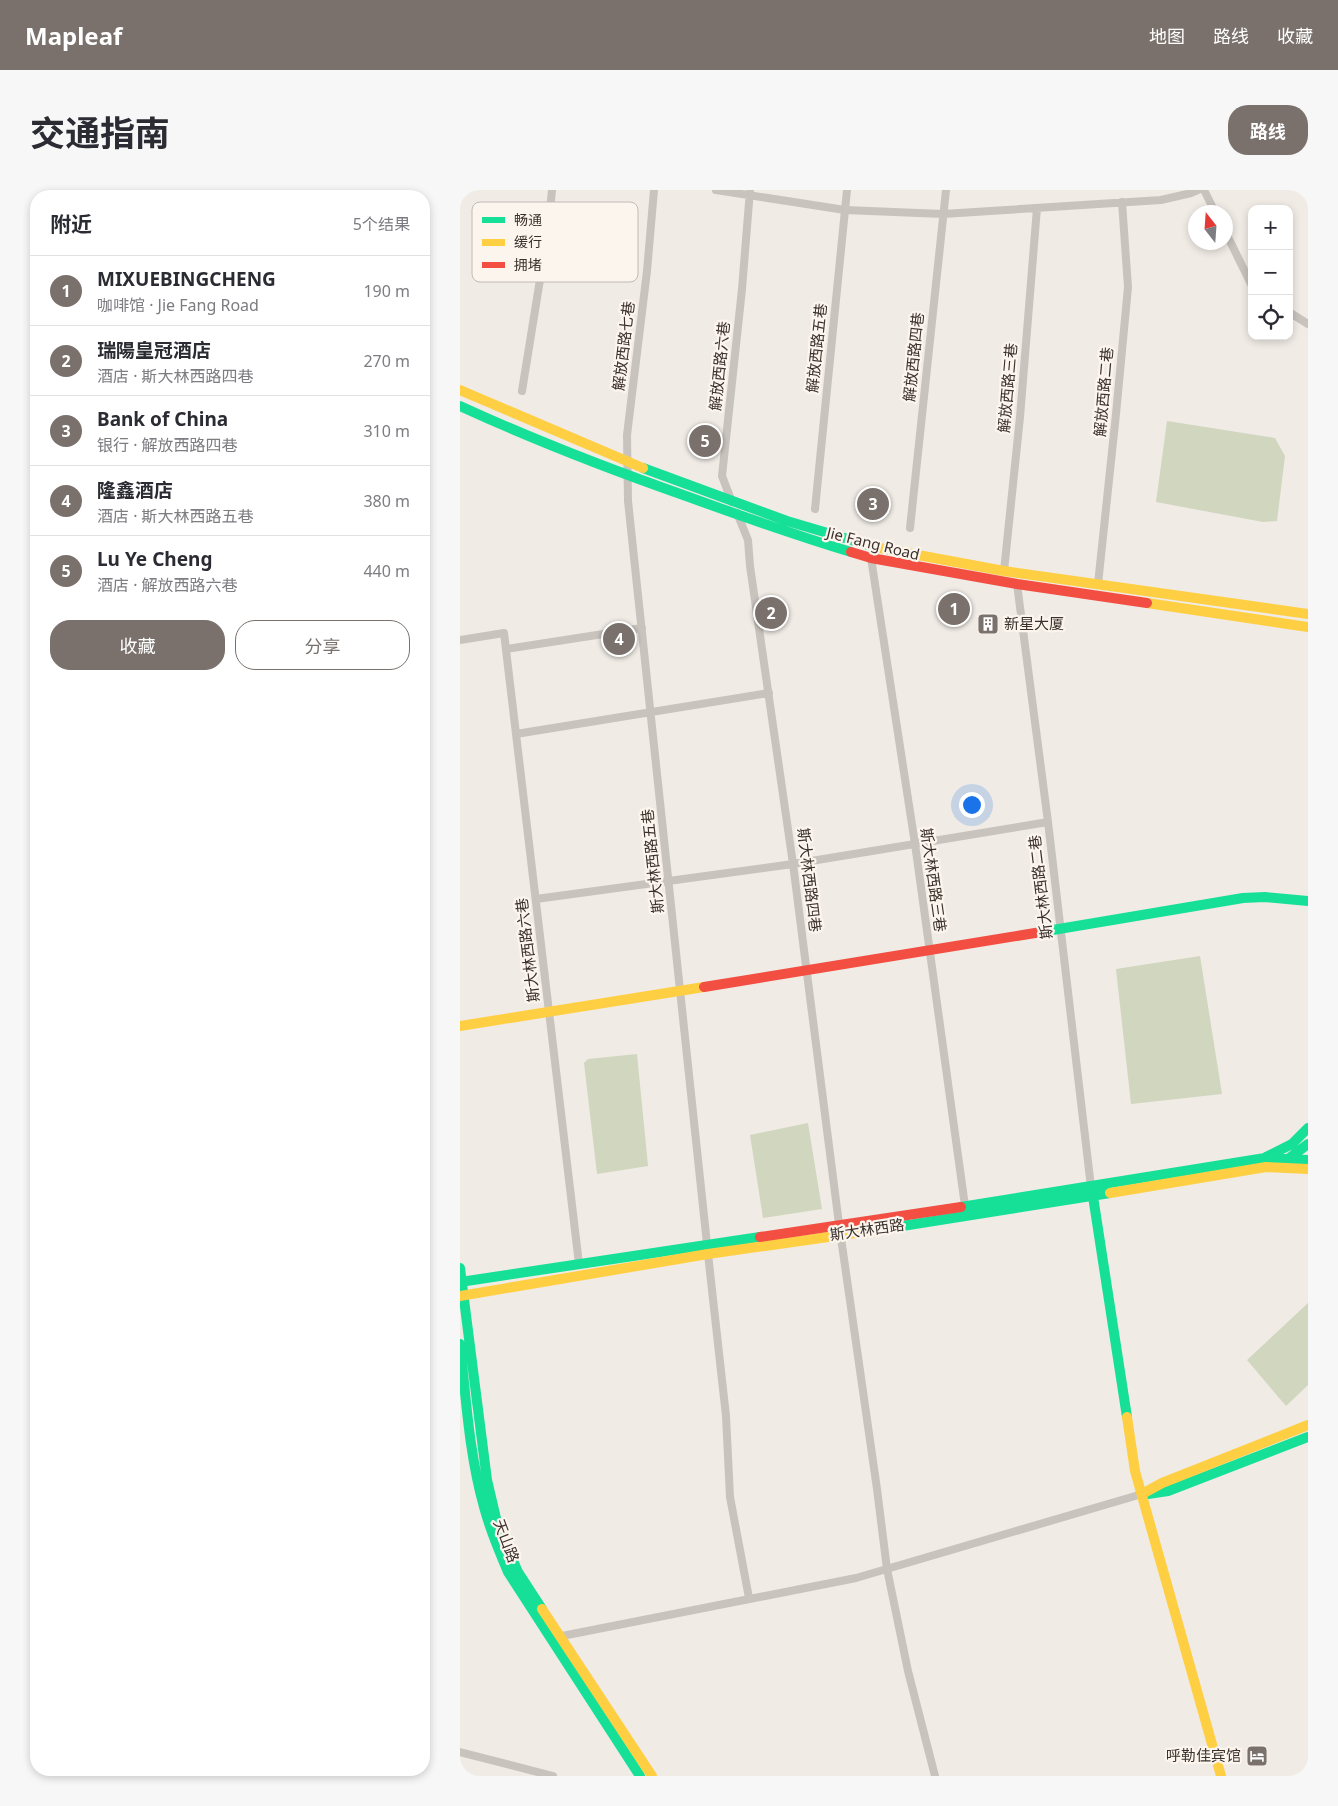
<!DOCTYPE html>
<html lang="zh">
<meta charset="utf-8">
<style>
body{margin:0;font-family:"Noto Sans","Noto Sans SC",sans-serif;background:#f7f7f7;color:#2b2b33}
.controls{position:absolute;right:15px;top:15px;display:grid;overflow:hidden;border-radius:10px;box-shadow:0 2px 8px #0003}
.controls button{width:45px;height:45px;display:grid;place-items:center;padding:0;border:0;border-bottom:1px solid #e1e1e2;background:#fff;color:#2b2b33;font:25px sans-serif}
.compass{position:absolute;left:728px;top:15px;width:45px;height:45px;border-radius:50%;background:#fff;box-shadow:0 2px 8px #0003;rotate:343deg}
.you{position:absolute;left:511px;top:614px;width:18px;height:18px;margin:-12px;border:4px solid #fff;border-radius:50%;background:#1a73e8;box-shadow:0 0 0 8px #1a73e833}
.badge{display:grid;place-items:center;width:32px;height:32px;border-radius:50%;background:#7a716c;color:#fff;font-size:16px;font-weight:700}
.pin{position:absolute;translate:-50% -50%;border:2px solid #fff;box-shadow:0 1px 5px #0006}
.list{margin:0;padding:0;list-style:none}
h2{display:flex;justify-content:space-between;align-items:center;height:65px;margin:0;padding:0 20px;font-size:21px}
h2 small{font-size:16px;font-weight:400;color:#7c7c81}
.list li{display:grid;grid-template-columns:32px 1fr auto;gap:15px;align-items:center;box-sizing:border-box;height:70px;padding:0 20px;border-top:1px solid #e1e1e2}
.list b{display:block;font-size:19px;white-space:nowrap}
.list p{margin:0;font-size:16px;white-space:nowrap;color:#7c7c81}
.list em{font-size:16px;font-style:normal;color:#7c7c81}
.actions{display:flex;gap:10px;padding:15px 20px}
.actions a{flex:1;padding:11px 0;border:1px solid #7a716c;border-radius:20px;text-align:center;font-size:18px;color:#7a716c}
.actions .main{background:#7a716c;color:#fff}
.icon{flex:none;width:28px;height:28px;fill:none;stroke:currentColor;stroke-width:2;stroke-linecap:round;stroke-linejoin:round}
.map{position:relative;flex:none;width:848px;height:1586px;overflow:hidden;border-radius:20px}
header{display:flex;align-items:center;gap:30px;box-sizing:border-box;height:70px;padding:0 25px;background:#7a716c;color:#fff}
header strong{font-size:24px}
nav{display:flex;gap:28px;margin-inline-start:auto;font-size:18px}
.intro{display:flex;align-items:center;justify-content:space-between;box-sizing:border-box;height:120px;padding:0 30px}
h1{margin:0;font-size:35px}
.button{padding:12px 22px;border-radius:20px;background:#7a716c;color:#fff;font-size:18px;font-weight:700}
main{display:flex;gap:30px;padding:0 30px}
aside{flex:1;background:#fff;border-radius:20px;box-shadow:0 2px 8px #0003}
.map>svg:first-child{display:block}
.green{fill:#d1d6bf}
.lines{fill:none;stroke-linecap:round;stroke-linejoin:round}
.street{stroke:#c9c3be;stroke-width:8}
.fast{stroke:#16e098;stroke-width:10}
.slow{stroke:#ffcf43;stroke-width:10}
.jam{stroke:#f24e42;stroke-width:10}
.labels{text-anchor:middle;stroke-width:4.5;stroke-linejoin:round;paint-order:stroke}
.street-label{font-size:15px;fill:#3b302b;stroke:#fbf5ee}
.poi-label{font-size:15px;fill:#3b302b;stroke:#fbf5ee;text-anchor:start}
.key{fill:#fbf5ee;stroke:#c1bab4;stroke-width:1}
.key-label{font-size:14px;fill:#3b302b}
</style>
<header>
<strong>Mapleaf</strong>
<nav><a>地图</a><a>路线</a><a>收藏</a></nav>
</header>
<div class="intro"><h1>交通指南</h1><a class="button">路线</a></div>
<main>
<aside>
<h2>附近<small>5个结果</small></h2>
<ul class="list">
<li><span class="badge">1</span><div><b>MIXUEBINGCHENG</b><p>咖啡馆 · Jie Fang Road</p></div><em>190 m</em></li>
<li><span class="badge">2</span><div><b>瑞陽皇冠酒店</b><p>酒店 · 斯大林西路四巷</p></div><em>270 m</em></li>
<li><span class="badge">3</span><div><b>Bank of China</b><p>银行 · 解放西路四巷</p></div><em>310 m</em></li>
<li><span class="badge">4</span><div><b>隆鑫酒店</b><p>酒店 · 斯大林西路五巷</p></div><em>380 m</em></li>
<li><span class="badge">5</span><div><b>Lu Ye Cheng</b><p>酒店 · 解放西路六巷</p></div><em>440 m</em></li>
</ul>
<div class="actions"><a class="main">收藏</a><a>分享</a></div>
</aside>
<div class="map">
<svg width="848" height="1586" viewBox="0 0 848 1586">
<rect width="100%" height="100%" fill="#f0ebe5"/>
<!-- green -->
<path class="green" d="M707,231L815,248L825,266L817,331L803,332L696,312Z
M740,766L762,904L671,914L656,779Z
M177,864L188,976L137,984L124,873L128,869Z
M348,933L362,1019L303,1028L290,945Z
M848,1113V1195L826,1216L787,1170Z"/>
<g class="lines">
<!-- street -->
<path class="street" d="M194,0L187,81L167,245L168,311L247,1054
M256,0L385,20L483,24L701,10L731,3L738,0
M744,0L755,22
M766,43L792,96
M829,122L848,134
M62,201L88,40L92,0
M272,312L262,286L282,99L290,0
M355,319L387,0
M277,323L288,350L290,376L333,674L379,1034L417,1299L427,1379L448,1481L475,1586
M450,338L486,0
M411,368L455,654L505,1016
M544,381L560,227L577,18
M557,394L588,632L631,997
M638,394L656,224L668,97L662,12
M0,450L44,443L119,1074
M46,459L182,438
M56,544L309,503
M76,709L333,674L588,632
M248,1064L266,1226L270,1307L289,1408
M97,1447L396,1388L682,1304
M0,1562L93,1586"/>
<!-- fast -->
<path class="fast" d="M0,216C74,250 149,279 226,306C281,326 335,345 391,362
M183,278L327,331L415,357
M581,742L783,708L805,707L848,711
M806,967L832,954L848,938
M828,969L848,954
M632,1000L667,1227
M501,1017L805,968L848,970
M417,1040L650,1003
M0,1078L27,1290L38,1337L58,1382L82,1419
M0,1092L300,1047
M0,1154C6,1208 9,1264 24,1317C30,1340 39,1361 48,1382L180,1586
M688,1304L708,1301L848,1247"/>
<!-- slow -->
<path class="slow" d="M0,200L183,278
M415,357L544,381L848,424
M687,413L848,437
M0,836L244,797
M650,1003L806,977L848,979
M0,1106L248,1064L417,1040
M667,1227L675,1281L761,1586
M682,1304L702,1293L848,1235
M82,1419L192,1586"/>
<!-- jam -->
<path class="jam" d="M391,362L411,368L557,394L687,413
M244,797L581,742
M300,1047L501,1017"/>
</g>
<!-- icons -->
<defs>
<g id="building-square" transform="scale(1.125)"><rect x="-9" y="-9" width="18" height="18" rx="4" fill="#7a716c" stroke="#fbf5ee"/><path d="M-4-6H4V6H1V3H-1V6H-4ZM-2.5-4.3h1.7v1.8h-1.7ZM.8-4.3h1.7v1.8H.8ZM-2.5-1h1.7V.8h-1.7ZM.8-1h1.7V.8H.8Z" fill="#fff"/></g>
<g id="hotel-square" transform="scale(1.125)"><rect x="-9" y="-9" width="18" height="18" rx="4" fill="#7a716c" stroke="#fbf5ee"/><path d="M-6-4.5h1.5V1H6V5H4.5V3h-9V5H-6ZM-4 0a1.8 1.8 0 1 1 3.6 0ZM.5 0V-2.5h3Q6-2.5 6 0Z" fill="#fff"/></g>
</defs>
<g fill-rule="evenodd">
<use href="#building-square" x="528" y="434"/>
<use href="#hotel-square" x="797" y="1566"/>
</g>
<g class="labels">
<!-- street labels -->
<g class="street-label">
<text transform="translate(164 156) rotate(-83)" y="5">解放西路七巷</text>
<text transform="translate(357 158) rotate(-84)" y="5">解放西路五巷</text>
<text transform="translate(454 167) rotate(-84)" y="5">解放西路四巷</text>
<text transform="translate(260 176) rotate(-84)" y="5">解放西路六巷</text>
<text transform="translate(548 198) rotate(-85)" y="5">解放西路三巷</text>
<text transform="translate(644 202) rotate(-85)" y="5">解放西路二巷</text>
<text transform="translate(413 354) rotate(14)" y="5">Jie Fang Road</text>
<text transform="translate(193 671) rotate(-96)" y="5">斯大林西路五巷</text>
<text transform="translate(349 690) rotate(83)" y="5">斯大林西路四巷</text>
<text transform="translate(473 690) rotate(82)" y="5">斯大林西路三巷</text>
<text transform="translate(581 697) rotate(-97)" y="5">斯大林西路二巷</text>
<text transform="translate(68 760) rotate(-97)" y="5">斯大林西路六巷</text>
<text transform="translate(407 1040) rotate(-8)" y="5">斯大林西路</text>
<text transform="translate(46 1351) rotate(69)" y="5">天山路</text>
</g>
<!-- poi labels -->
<g class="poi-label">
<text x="544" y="439">新星大厦</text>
<text x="781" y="1571" text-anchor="end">呼勒佳宾馆</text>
</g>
</g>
<!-- legend -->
<rect x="12" y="12" width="166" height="80" rx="8" class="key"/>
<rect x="22" y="27" width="23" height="6" fill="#16e098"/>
<rect x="22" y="49" width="23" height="7" fill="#ffcf43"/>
<rect x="22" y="72" width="23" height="6" fill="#f24e42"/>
<g class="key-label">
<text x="54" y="35">畅通</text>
<text x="54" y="57">缓行</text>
<text x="54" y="80">拥堵</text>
</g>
</svg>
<div class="controls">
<button>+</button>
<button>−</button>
<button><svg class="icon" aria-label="locate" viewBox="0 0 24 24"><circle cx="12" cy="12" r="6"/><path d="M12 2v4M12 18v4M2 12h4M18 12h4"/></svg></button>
</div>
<svg class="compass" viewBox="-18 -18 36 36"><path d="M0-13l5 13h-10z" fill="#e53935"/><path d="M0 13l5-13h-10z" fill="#7c7c81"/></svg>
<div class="you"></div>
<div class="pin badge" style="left:494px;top:419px">1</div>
<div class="pin badge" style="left:311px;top:423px">2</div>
<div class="pin badge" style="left:413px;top:314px">3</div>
<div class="pin badge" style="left:159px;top:449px">4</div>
<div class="pin badge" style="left:245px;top:251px">5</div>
</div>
</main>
